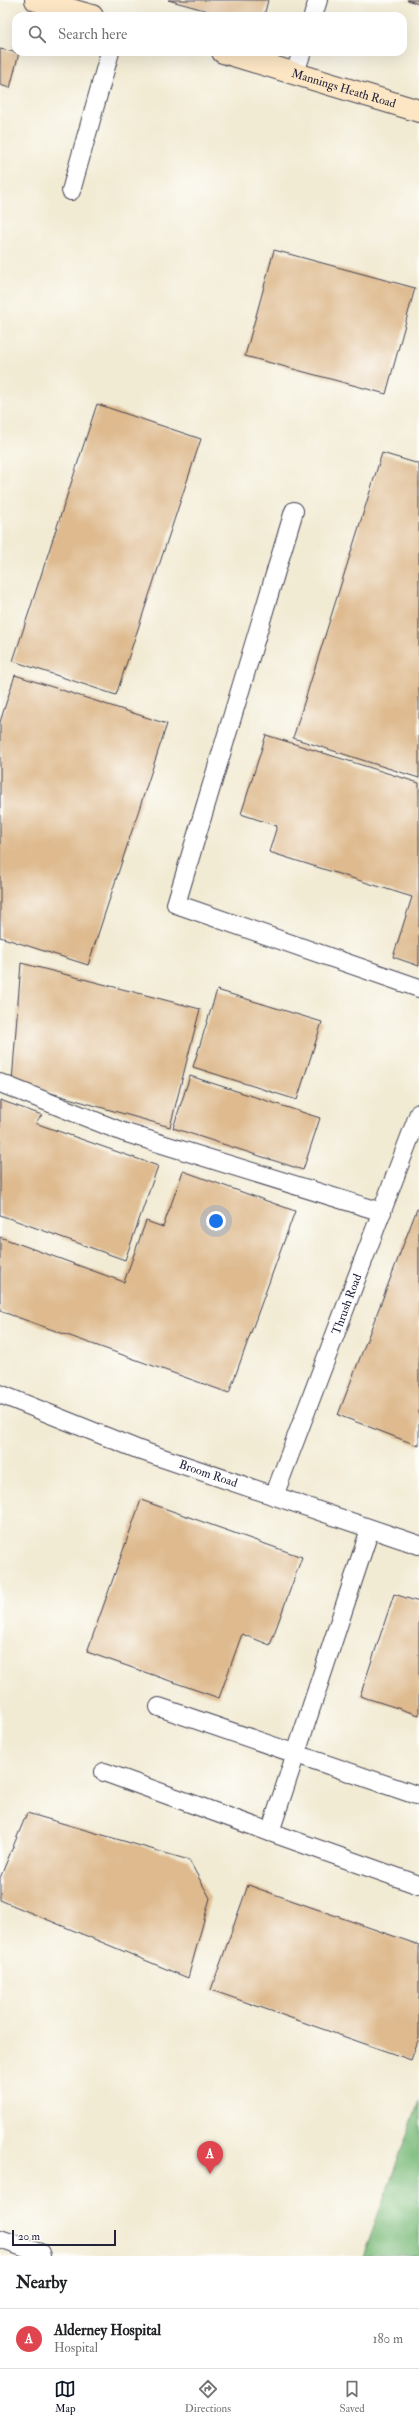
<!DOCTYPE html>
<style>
body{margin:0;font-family:"IM FELL Double Pica",serif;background:#f6f6f6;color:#202124}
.scale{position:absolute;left:12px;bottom:10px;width:104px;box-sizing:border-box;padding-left:4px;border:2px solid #22223b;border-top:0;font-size:11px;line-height:14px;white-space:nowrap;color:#22223b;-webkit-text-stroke:3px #fdfcf7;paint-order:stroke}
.you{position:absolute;left:216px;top:1221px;width:14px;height:14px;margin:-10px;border:3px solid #fff;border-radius:50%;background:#1a73e8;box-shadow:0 0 0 6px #1a73e833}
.badge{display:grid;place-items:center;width:26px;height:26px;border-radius:50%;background:#111827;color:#fff;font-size:13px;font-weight:700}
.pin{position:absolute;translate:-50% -33px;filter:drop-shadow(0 1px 2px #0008)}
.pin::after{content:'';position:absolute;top:21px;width:14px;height:12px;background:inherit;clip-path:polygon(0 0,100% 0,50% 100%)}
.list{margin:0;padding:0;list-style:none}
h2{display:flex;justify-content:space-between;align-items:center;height:52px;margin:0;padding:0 16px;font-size:17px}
h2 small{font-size:13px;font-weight:400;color:#757577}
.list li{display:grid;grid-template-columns:26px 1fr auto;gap:12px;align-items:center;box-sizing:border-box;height:60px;padding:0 16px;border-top:1px solid #e0e0e0}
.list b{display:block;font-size:15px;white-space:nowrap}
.list p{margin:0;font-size:13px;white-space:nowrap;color:#757577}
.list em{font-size:13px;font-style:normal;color:#757577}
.icon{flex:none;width:22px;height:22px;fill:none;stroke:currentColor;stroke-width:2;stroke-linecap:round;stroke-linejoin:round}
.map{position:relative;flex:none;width:419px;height:2256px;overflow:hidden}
.search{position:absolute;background:#fff;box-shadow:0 4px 16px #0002;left:12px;right:12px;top:12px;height:44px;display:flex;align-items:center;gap:10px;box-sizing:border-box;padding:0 14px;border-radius:12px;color:#757577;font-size:15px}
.sheet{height:112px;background:#fff}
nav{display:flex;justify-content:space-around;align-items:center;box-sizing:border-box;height:56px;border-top:1px solid #e0e0e0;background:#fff;font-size:11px;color:#757577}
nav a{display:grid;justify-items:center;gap:2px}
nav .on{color:#111827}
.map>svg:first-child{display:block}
.forest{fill:#7cbc7c;stroke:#4f6f5c}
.building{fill:#deba8e}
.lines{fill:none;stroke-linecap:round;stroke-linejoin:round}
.lane-casing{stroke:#414052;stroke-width:20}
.secondary-casing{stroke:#414052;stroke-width:24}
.lane{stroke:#fff;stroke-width:18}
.secondary{stroke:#fce6c4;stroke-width:22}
.labels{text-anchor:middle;stroke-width:3;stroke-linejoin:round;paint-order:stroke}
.street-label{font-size:12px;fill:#22223b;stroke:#fdfcf7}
</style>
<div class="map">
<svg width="419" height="2256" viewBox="0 0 419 2256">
<rect width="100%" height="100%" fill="#fdfcf7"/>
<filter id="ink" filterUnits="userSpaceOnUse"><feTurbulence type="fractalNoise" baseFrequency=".025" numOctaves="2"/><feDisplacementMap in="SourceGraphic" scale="8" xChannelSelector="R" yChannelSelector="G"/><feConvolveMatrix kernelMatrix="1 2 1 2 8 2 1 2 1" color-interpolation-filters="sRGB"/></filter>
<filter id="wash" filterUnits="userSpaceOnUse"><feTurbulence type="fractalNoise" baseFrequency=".012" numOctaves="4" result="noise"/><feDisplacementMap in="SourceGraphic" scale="16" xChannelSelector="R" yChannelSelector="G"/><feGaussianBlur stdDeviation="0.9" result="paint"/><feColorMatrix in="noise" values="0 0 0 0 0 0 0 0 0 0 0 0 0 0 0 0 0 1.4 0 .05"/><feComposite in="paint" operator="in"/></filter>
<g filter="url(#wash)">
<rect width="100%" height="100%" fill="#f2ebd4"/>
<!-- forest -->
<path class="forest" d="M419,2101V2256H363Z"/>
<g id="blocks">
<!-- building -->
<path class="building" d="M168,0H268L264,16H226Z
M407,0H419V4Z
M0,49L19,53L10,88L0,85Z
M274,250L415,288L386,394L245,356Z
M97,404L201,439L116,695L13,661Z
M382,453L419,464V778L293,738Z
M15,675L167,724L88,965L0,937V722Z
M266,735L419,783V966L393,957L412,897L269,852L277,826L241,814Z
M21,963L200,1009L170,1127L12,1082Z
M217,990L322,1022L297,1100L193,1067Z
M190,1076L320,1118L303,1170L173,1128Z
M0,1100L42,1115L35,1123L158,1166L125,1260L0,1215Z
M183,1171L295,1211L229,1393L0,1311V1237L124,1282L146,1221L163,1227Z
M417,1209L419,1210V1446L338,1415Z
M141,1500L302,1557L270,1645L242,1634L219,1698L87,1652Z
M394,1594L419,1602V1715L360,1696Z
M27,1813L189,1860L210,1898L188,1978L0,1900V1878Z
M248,1885L419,1945V2038L411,2060L211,1990Z"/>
</g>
</g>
<g filter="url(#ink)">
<use href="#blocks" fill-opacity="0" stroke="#414052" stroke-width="1"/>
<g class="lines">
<!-- lane casing -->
<g class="lane-casing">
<g id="lane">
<path d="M313,16L318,0"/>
<path d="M295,72L302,52"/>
<path d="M71,191L110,52"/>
<path d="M294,511L176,904L419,988"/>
<path d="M0,1083L123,1132L382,1212"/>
<path id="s1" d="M0,1394L142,1451L419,1545"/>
<path id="s2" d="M274,1496L419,1113"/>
<path d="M370,1529L270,1832L419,1885"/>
<path d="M159,1707L419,1796"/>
<path d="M104,1772L270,1832"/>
<path d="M0,2239L40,2253L41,2256"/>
</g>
</g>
<!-- secondary casing -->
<g class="secondary-casing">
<g id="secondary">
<path d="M36,0L92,16"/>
<path id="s3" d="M223,52L419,111"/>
</g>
</g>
<!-- lane -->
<use href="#lane" class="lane"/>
<!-- secondary -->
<use href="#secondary" class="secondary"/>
</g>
</g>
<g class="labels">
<!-- street labels -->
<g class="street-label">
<text dy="4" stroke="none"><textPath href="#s3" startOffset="126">Mannings Heath Road</textPath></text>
<text dy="4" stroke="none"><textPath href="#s2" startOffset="205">Thrush Road</textPath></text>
<text dy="4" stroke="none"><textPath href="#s1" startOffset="223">Broom Road</textPath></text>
</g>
</g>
</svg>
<div class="scale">20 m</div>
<div class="you"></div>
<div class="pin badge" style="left:210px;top:2174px;background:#e0444e">A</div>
<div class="search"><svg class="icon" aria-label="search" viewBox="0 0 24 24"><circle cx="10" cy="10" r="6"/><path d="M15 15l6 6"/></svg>Search here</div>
</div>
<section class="sheet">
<h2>Nearby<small></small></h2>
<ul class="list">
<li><span class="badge" style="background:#e0444e">A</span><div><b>Alderney Hospital</b><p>Hospital</p></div><em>180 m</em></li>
</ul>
</section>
<nav>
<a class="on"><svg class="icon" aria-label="map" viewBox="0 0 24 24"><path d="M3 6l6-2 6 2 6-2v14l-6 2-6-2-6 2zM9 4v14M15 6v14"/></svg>Map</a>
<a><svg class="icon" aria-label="directions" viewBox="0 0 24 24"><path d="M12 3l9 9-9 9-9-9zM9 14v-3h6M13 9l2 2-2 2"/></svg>Directions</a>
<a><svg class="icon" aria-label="saved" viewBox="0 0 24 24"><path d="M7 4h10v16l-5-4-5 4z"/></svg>Saved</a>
</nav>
